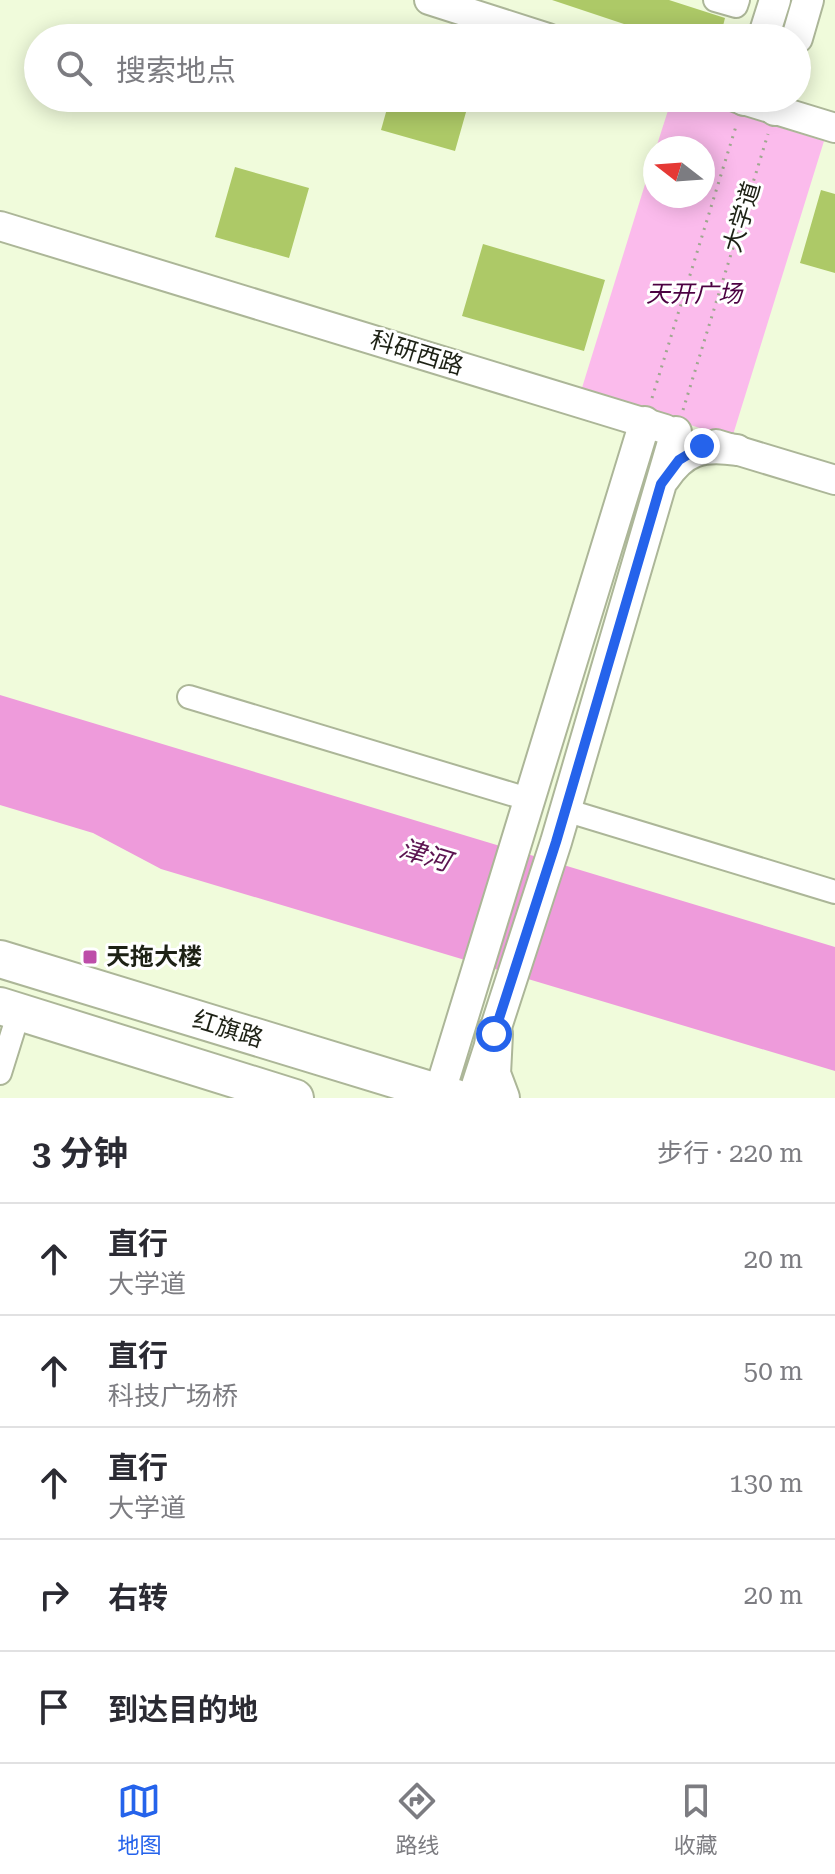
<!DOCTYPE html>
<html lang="zh">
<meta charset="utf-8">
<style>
body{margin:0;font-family:"Roboto Serif","Noto Sans SC",serif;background:#f7f7f7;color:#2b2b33}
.compass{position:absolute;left:643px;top:136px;width:72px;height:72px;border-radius:50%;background:#fff;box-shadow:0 4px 20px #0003;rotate:287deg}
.stop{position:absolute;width:24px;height:24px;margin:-18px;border:6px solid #2563eb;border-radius:50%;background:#fff}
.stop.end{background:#2563eb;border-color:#fff;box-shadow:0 2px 8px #0008}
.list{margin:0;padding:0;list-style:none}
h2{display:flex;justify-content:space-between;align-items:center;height:104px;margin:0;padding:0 32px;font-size:34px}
h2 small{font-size:26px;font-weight:400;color:#7c7c81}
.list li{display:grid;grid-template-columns:52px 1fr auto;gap:24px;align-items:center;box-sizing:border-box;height:112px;padding:0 32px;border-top:2px solid #e1e1e2}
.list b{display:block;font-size:30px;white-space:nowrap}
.list p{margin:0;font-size:26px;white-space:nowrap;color:#7c7c81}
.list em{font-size:26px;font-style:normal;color:#7c7c81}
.icon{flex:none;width:44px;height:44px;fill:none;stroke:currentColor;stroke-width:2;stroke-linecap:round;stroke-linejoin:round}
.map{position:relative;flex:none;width:835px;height:1098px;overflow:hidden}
.search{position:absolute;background:#fff;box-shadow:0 4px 20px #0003;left:24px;right:24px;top:24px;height:88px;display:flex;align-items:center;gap:20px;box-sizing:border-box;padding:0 28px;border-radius:44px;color:#7c7c81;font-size:30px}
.sheet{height:664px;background:#fff}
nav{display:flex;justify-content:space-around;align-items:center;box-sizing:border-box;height:112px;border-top:2px solid #e1e1e2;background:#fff;font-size:22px;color:#7c7c81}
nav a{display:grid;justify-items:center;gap:4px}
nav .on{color:#2563eb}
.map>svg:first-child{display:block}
.green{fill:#fbbbec}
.water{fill:#ee9bdb}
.building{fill:#adc967}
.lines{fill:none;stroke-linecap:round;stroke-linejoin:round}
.minor-casing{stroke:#acb698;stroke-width:26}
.tertiary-casing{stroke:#acb698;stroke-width:32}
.secondary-casing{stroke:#acb698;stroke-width:34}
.trunk-casing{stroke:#acb698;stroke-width:40}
.path{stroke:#9fa88f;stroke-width:3;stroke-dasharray:2 6;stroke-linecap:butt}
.minor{stroke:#fff;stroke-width:22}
.tertiary{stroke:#fff;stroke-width:28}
.secondary{stroke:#fff;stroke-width:30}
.trunk{stroke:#fff;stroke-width:36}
.route{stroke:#2563eb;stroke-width:10}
.poi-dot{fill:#bd4da9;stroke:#fff;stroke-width:3}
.labels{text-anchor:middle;stroke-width:6;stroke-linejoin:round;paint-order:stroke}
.street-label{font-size:24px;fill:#1d2115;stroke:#fff}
.park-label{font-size:24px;font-style:italic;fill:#4c0142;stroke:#fff}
.poi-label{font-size:24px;font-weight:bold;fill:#1d2115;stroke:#fff;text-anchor:start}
.water-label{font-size:26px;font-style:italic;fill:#5c1451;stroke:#fff}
</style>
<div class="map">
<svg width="835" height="1098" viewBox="0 0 835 1098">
<rect width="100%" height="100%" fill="#f0fbdb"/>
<!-- green -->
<path class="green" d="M672,98H684L824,141L732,438L581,391L655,152V196H703V148H656Z"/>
<!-- water -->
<path class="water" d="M0,695L835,947V1071L161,869L93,833L0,805Z"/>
<!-- building -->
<path class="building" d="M552,0H669L725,18L720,38H666Z
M390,98H470L455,151L381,130Z
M235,167L309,188L289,258L215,237Z
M821,190L835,194V273L800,263Z
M483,244L605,280L584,351L462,316Z"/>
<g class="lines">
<!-- minor casing -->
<g class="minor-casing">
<path id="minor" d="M715,0L736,6L738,0
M189,697L531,800
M565,810L835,892
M0,1073L19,1012"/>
</g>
<!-- tertiary casing -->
<g class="tertiary-casing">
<path id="tertiary" d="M429,0L548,38
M737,98L835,128
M0,226L665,429
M716,444L835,480"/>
</g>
<!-- secondary casing -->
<g class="secondary-casing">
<path id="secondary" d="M763,38L775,0
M797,38L808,0
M744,100V98
M775,110L779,98
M664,479C684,449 703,445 737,450
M438,1098L645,422
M473,1098L556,842L676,432"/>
</g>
<!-- trunk casing -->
<g class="trunk-casing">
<path id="trunk" d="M0,959L456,1098
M0,1006L295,1098
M494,1034L492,1074L501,1098"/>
</g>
<!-- path -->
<path class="path" d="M652,398L737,123
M683,410L768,134"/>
<!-- minor -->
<use href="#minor" class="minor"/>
<!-- tertiary -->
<use href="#tertiary" class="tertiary"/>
<!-- secondary -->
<use href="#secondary" class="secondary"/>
<!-- trunk -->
<use href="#trunk" class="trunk"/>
</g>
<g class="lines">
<!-- route -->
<path class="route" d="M494,1034L556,842L661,484L679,460L702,446"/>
</g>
<!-- markers -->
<rect class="poi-dot" x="82" y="949" width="16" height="16" rx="4"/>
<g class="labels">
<!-- street labels -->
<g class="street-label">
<text transform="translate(742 217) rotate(-73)" y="8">大学道</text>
<text transform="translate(417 353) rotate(17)" y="8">科研西路</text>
<text transform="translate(228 1029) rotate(17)" y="8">红旗路</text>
</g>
<!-- park labels -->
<g class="park-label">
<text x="694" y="302">天开广场</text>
</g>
<!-- poi labels -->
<g class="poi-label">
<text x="106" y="965">天拖大楼</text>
</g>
<!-- water labels -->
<g class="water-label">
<text transform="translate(425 855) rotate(17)" y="9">津河</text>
</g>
</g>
</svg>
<svg class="compass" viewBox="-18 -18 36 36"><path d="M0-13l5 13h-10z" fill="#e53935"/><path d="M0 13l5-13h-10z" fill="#7c7c81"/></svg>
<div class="stop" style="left:494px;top:1034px"></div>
<div class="stop end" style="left:702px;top:446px"></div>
<div class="search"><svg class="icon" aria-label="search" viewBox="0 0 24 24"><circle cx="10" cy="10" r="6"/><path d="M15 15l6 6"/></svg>搜索地点</div>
</div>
<section class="sheet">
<h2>3 分钟<small>步行 · 220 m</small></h2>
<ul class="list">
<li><svg class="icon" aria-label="ahead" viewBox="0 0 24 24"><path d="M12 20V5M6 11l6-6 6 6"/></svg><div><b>直行</b><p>大学道</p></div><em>20 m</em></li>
<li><svg class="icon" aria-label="ahead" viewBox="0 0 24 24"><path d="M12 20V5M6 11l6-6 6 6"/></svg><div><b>直行</b><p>科技广场桥</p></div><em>50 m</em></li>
<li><svg class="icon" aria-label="ahead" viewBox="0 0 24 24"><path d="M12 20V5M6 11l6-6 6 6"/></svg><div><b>直行</b><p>大学道</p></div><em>130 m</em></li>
<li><svg class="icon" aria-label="right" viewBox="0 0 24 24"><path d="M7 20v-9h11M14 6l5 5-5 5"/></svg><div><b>右转</b></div><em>20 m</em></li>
<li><svg class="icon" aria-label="arrive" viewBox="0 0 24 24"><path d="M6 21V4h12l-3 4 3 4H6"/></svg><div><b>到达目的地</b></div></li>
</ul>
</section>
<nav>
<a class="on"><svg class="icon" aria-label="map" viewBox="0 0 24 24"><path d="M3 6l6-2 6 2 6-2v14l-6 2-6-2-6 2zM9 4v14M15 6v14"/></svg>地图</a>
<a><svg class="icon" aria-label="directions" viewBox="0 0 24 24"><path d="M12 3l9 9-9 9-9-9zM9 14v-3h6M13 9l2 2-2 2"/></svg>路线</a>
<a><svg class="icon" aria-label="saved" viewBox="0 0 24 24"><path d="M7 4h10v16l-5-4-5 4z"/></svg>收藏</a>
</nav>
